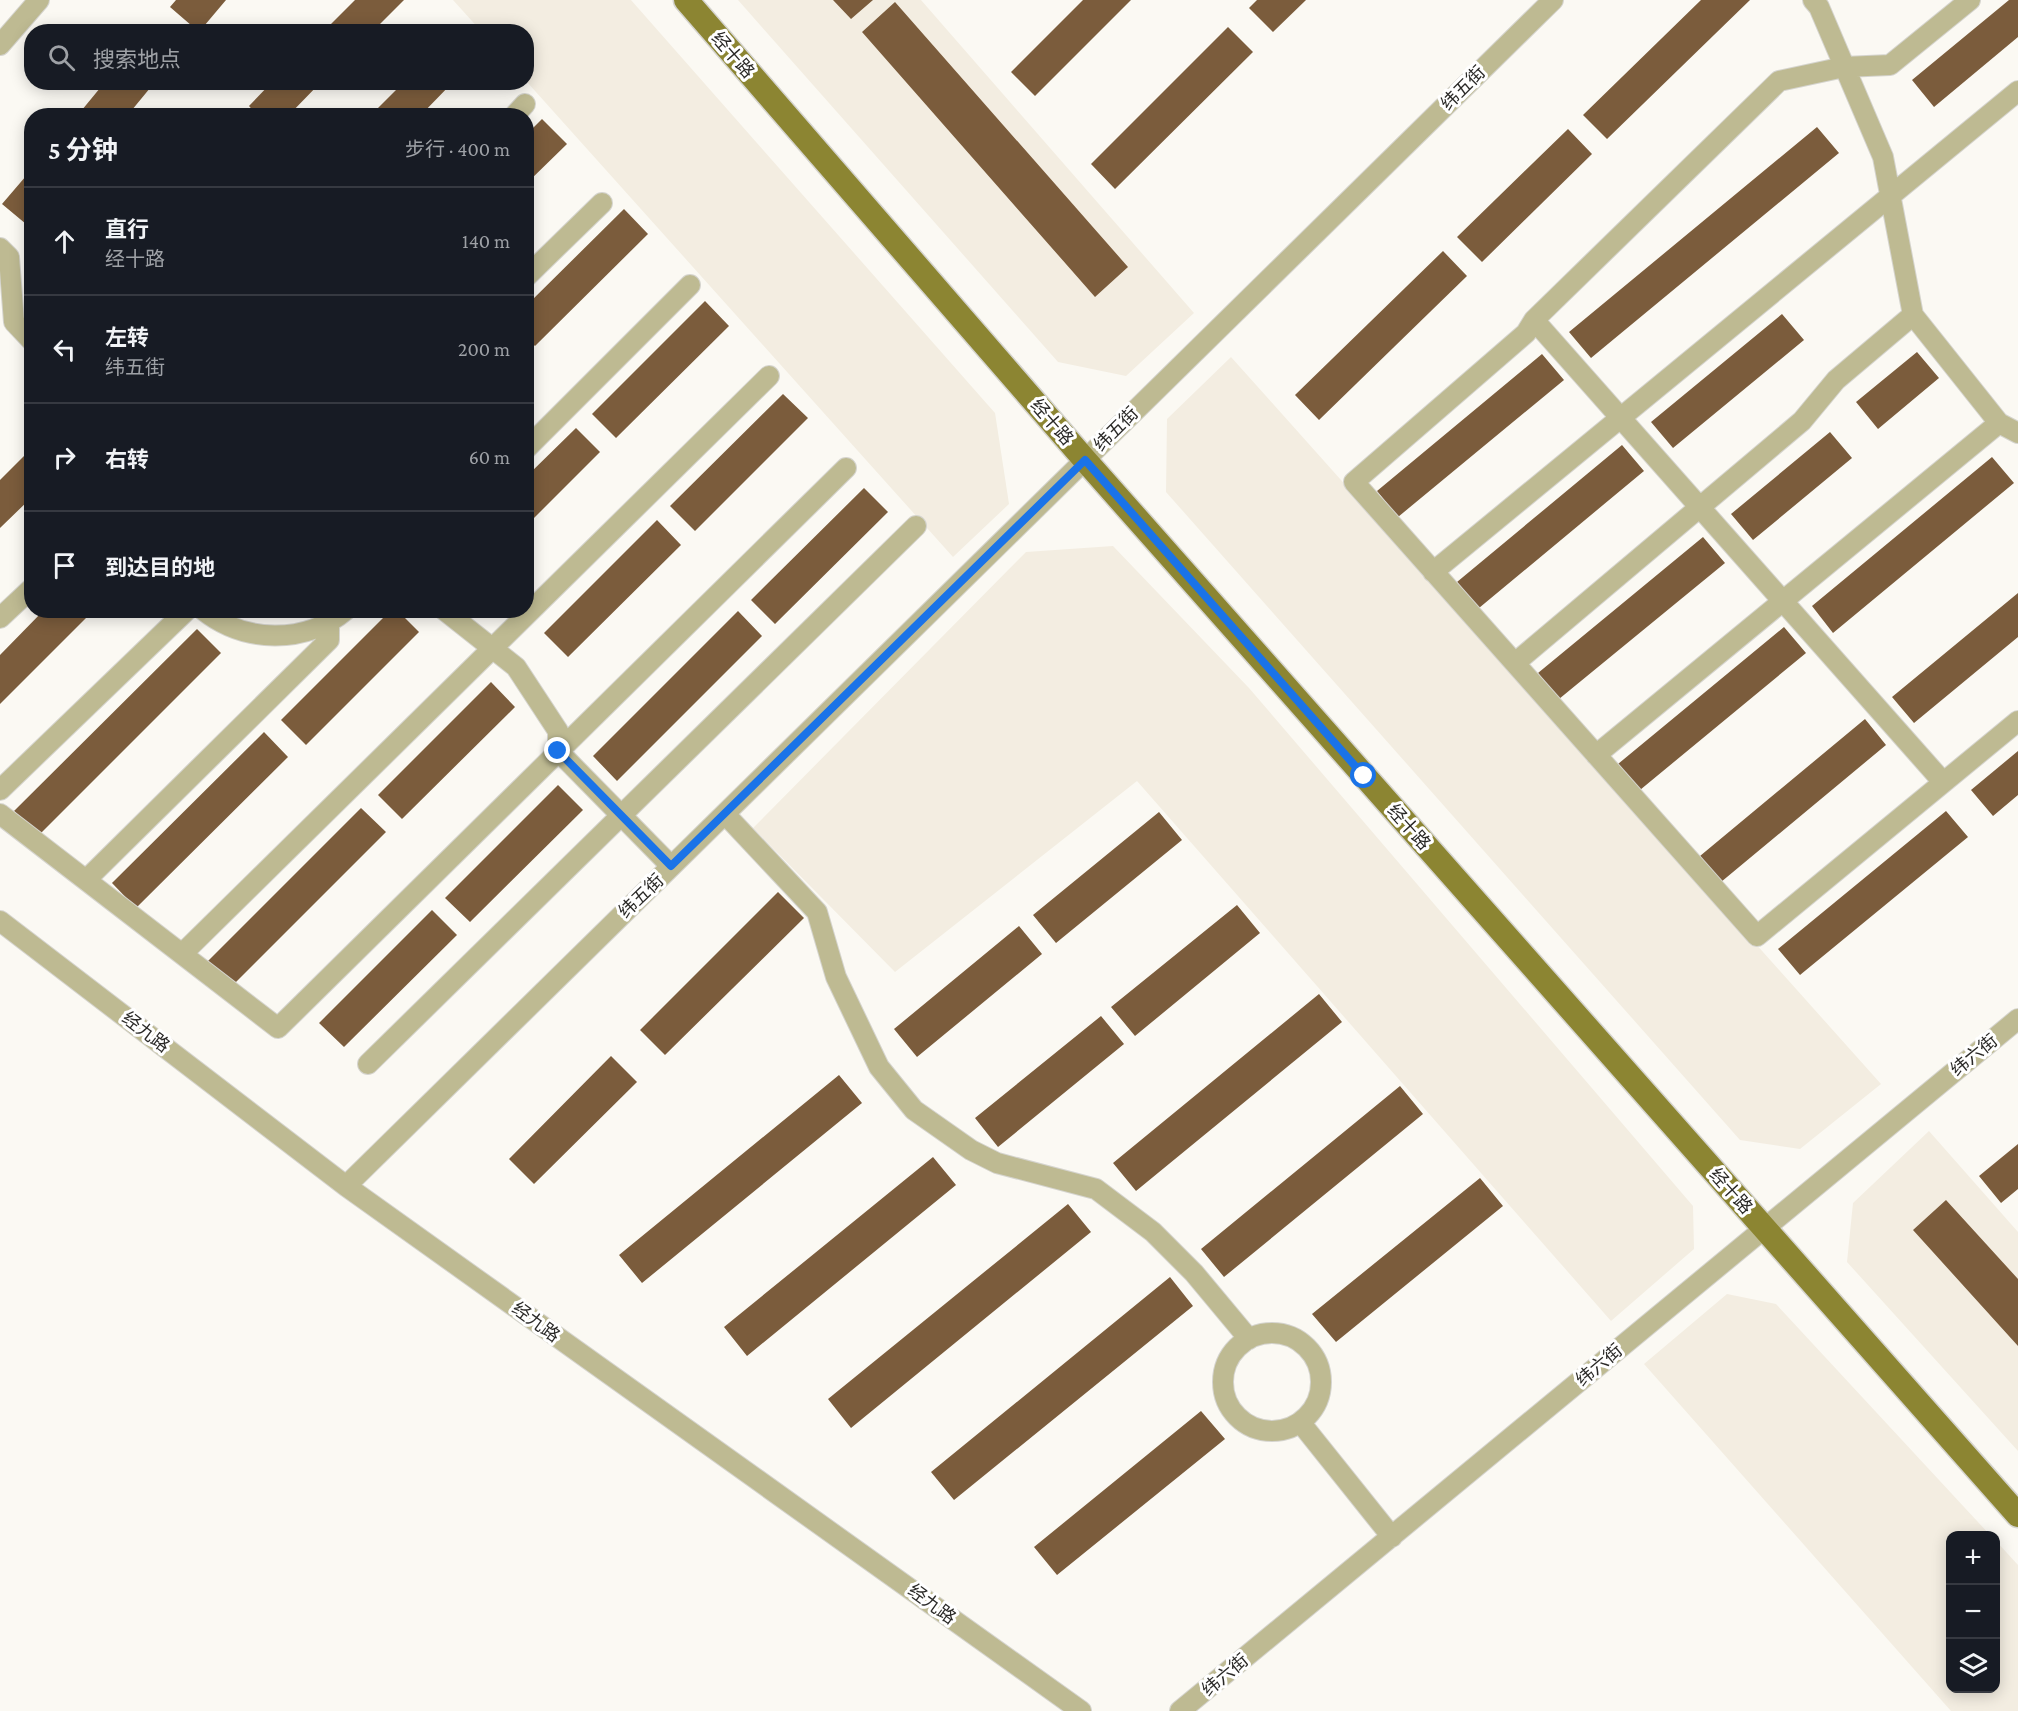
<!DOCTYPE html>
<html lang="zh">
<meta charset="utf-8">
<style>
body{margin:0;font-family:"Crimson Pro","Noto Sans SC",serif;background:#242831;color:#f1f3f6}
.controls{position:absolute;right:18px;bottom:18px;display:grid;overflow:hidden;border-radius:12px;box-shadow:0 3px 15px #0003}
.controls button{width:54px;height:54px;display:grid;place-items:center;padding:0;border:0;border-bottom:2px solid #363941;background:#171b24;color:#f1f3f6;font:30px sans-serif}
.stop{position:absolute;width:18px;height:18px;margin:-14px;border:4px solid #1a73e8;border-radius:50%;background:#fff}
.stop.end{background:#1a73e8;border-color:#fff;box-shadow:0 2px 6px #0008}
.list{margin:0;padding:0;list-style:none}
h2{display:flex;justify-content:space-between;align-items:center;height:78px;margin:0;padding:0 24px;font-size:26px}
h2 small{font-size:20px;font-weight:400;color:#9ea1a6}
.list li{display:grid;grid-template-columns:39px 1fr auto;gap:18px;align-items:center;box-sizing:border-box;height:108px;padding:0 24px;border-top:2px solid #363941}
.list b{display:block;font-size:22px;white-space:nowrap}
.list p{margin:0;font-size:20px;white-space:nowrap;color:#9ea1a6}
.list em{font-size:20px;font-style:normal;color:#9ea1a6}
.icon{flex:none;width:33px;height:33px;fill:none;stroke:currentColor;stroke-width:2;stroke-linecap:round;stroke-linejoin:round}
.map{position:relative;flex:none;width:2018px;height:1711px;overflow:hidden}
.search{position:absolute;background:#171b24;box-shadow:0 3px 15px #0003;left:24px;top:24px;width:510px;height:66px;display:flex;align-items:center;gap:15px;box-sizing:border-box;padding:0 21px;border-radius:24px;color:#9ea1a6;font-size:22px}
.panel{position:absolute;background:#171b24;box-shadow:0 3px 15px #0003;left:24px;top:108px;width:510px;height:510px;border-radius:24px}
.map>svg:first-child{display:block}
.built{fill:#f3ede1}
.building{fill:#7b5c3c}
.lines{fill:none;stroke-linecap:round;stroke-linejoin:round}
.minor-casing{stroke:#d5d4ce;stroke-width:22}
.major-casing{stroke:#d5d4ce;stroke-width:27}
.minor{stroke:#beba92;stroke-width:20}
.major{stroke:#8c8532;stroke-width:24}
.route{stroke:#1a73e8;stroke-width:8}
.labels{text-anchor:middle;stroke-width:6;stroke-linejoin:round;paint-order:stroke}
.street-label{font-size:18px;fill:#2a2927;stroke:#fff}
</style>
<div class="map">
<svg width="2018" height="1711" viewBox="0 0 2018 1711">
<rect width="100%" height="100%" fill="#fbf9f3"/>
<!-- built -->
<path class="built" d="M453,0H631L995,413L1009,504L953,557L527,82L526,32L481,31Z
M738,0H921L1194,313L1126,376L1058,362Z
M1231,357L1881,1084L1800,1149L1740,1140L1166,492L1167,419Z
M1113,546L1249,688L1693,1206L1694,1249L1611,1321L1137,781L895,972L753,828L1026,552Z
M1929,1131L2018,1232V1451L1847,1262L1853,1203Z
M1727,1294L1776,1304L1990,1535L1950,1536V1688H1996V1541L2018,1565V1711H1951L1644,1364Z"/>
<!-- building -->
<path class="building" d="M176,0H226L199,32L170,7Z
M355,0H404L372,32H323Z
M833,0H873L851,19Z
M1083,0H1131L1035,96L1011,72Z
M1257,0H1306L1273,32L1249,8Z
M1701,0H1750L1607,139L1583,115Z
M2009,0H2018V37L1934,107L1912,80Z
M895,2L1128,267L1095,297L862,32Z
M1228,27L1253,52L1115,189L1091,164Z
M105,82H155L127,116H77Z
M272,82H321L288,116H258L249,106Z
M404,82H453L420,116H370Z
M542,119L567,144L526,184V135Z
M1817,127L1839,153L1591,358L1569,332Z
M1568,129L1592,154L1482,262L1457,237Z
M32,169V229L2,204Z
M624,209L648,234L535,346L526,338V306Z
M1443,251L1467,276L1319,420L1295,395Z
M705,301L729,326L616,438L592,414Z
M1782,314L1804,340L1673,448L1651,422Z
M1917,352L1939,378L1878,429L1856,402Z
M1542,354L1564,380L1398,517L1377,491Z
M783,394L808,418L695,531L670,506Z
M576,428L600,452L526,526V477Z
M1830,432L1852,458L1753,540L1731,514Z
M1622,445L1644,471L1479,608L1457,582Z
M32,448V497L0,528V480Z
M1992,457L2014,483L1833,633L1812,606Z
M864,488L888,512L775,624L751,600Z
M657,520L681,545L568,657L544,633Z
M1703,537L1725,563L1559,699L1538,673Z
M2018,593V637L1914,723L1892,697Z
M44,610H94L0,704V655Z
M391,610H397L419,632L306,745L281,720Z
M738,611L762,636L617,781L593,756Z
M1784,627L1806,653L1640,790L1618,764Z
M197,629L221,653L39,835L14,811Z
M491,682L515,707L402,819L378,795Z
M1865,719L1886,745L1721,882L1700,856Z
M264,732L288,757L136,908L112,883Z
M2018,751V795L1993,816L1971,790Z
M558,785L583,810L470,922L445,898Z
M361,808L386,832L232,986L207,962Z
M1946,811L1968,837L1800,975L1778,949Z
M1159,812L1182,840L1056,943L1033,915Z
M778,892L804,918L665,1055L640,1030Z
M1237,905L1260,933L1135,1036L1111,1007Z
M432,910L457,935L344,1047L319,1023Z
M1019,926L1042,954L917,1057L894,1029Z
M1319,994L1342,1022L1136,1191L1113,1163Z
M1101,1016L1124,1044L998,1147L975,1118Z
M611,1056L637,1082L534,1184L509,1159Z
M839,1075L862,1103L642,1283L619,1255Z
M1400,1086L1423,1114L1224,1277L1201,1249Z
M2018,1144V1189L2001,1203L1979,1176Z
M933,1157L956,1185L747,1356L724,1327Z
M1480,1178L1503,1206L1336,1342L1312,1314Z
M1946,1200L2018,1279V1346L1913,1230Z
M1068,1204L1091,1232L851,1428L828,1399Z
M1170,1277L1193,1306L954,1500L931,1472Z
M1201,1411L1225,1439L1057,1575L1034,1547Z"/>
<g class="lines">
<!-- minor casing -->
<g class="minor-casing">
<path id="minor" d="M1813,0L1819,7L1883,157L1913,315L1999,423L2018,433
M1970,0L1890,65L1844,67L1779,81L1534,320L1526,333L1354,482L1757,936L2018,721
M0,45L39,0
M514,116L525,104
M0,248L9,257L14,322L32,341
M526,277L602,203
M1534,320L1943,782
M526,449L690,285
M1433,572L2018,91
M203,610C244,643 305,645 346,610
M444,610L516,667L558,731V751L671,866
M0,618L32,588
M1515,663L1802,421L1836,380L1913,315
M1596,755L1999,423
M0,790L187,610
M0,814L278,1028L846,468
M725,814L817,912L836,977L879,1067L914,1110L971,1150L997,1163L1096,1189L1153,1232L1194,1273L1249,1339
M86,880L329,640V622
M0,921L346,1186L1081,1711
M182,954L769,376
M368,1064L916,526
M346,1186L1553,0
M1223 1382a49 49 0 1 1 98 0a49 49 0 1 1-98 0Z
M1300,1422L1392,1537
M1180,1711L2018,1019"/>
</g>
<!-- major casing -->
<g class="major-casing">
<path id="major" d="M686,0L1085,460L2018,1515"/>
</g>
<!-- minor -->
<use href="#minor" class="minor"/>
<!-- major -->
<use href="#major" class="major"/>
</g>
<g class="lines">
<!-- route -->
<path class="route" d="M558,751L671,866L1085,460L1364,776"/>
</g>
<g class="labels">
<!-- street labels -->
<g class="street-label">
<text transform="translate(733 55) rotate(49)" y="6">经十路</text>
<text transform="translate(1463 88) rotate(-45)" y="6">纬五街</text>
<text transform="translate(1052 422) rotate(49)" y="6">经十路</text>
<text transform="translate(1116 429) rotate(-45)" y="6">纬五街</text>
<text transform="translate(1409 827) rotate(48)" y="6">经十路</text>
<text transform="translate(641 896) rotate(-44)" y="6">纬五街</text>
<text transform="translate(146 1032) rotate(37)" y="6">经九路</text>
<text transform="translate(1974 1055) rotate(-39)" y="6">纬六街</text>
<text transform="translate(1731 1191) rotate(48)" y="6">经十路</text>
<text transform="translate(536 1322) rotate(36)" y="6">经九路</text>
<text transform="translate(1599 1365) rotate(-40)" y="6">纬六街</text>
<text transform="translate(932 1604) rotate(36)" y="6">经九路</text>
<text transform="translate(1225 1675) rotate(-40)" y="6">纬六街</text>
</g>
</g>
</svg>
<div class="controls">
<button>+</button>
<button>−</button>
<button><svg class="icon" aria-label="layers" viewBox="0 0 24 24"><path d="M12 4l9 5-9 5-9-5zM3 14l9 5 9-5"/></svg></button>
</div>
<div class="stop" style="left:1364px;top:776px"></div>
<div class="stop end" style="left:558px;top:751px"></div>
<div class="search"><svg class="icon" aria-label="search" viewBox="0 0 24 24"><circle cx="10" cy="10" r="6"/><path d="M15 15l6 6"/></svg>搜索地点</div>
<section class="panel">
<h2>5 分钟<small>步行 · 400 m</small></h2>
<ul class="list">
<li><svg class="icon" aria-label="ahead" viewBox="0 0 24 24"><path d="M12 20V5M6 11l6-6 6 6"/></svg><div><b>直行</b><p>经十路</p></div><em>140 m</em></li>
<li><svg class="icon" aria-label="left" viewBox="0 0 24 24"><path d="M17 20v-9H6M10 6l-5 5 5 5"/></svg><div><b>左转</b><p>纬五街</p></div><em>200 m</em></li>
<li><svg class="icon" aria-label="right" viewBox="0 0 24 24"><path d="M7 20v-9h11M14 6l5 5-5 5"/></svg><div><b>右转</b></div><em>60 m</em></li>
<li><svg class="icon" aria-label="arrive" viewBox="0 0 24 24"><path d="M6 21V4h12l-3 4 3 4H6"/></svg><div><b>到达目的地</b></div></li>
</ul>
</section>
</div>
